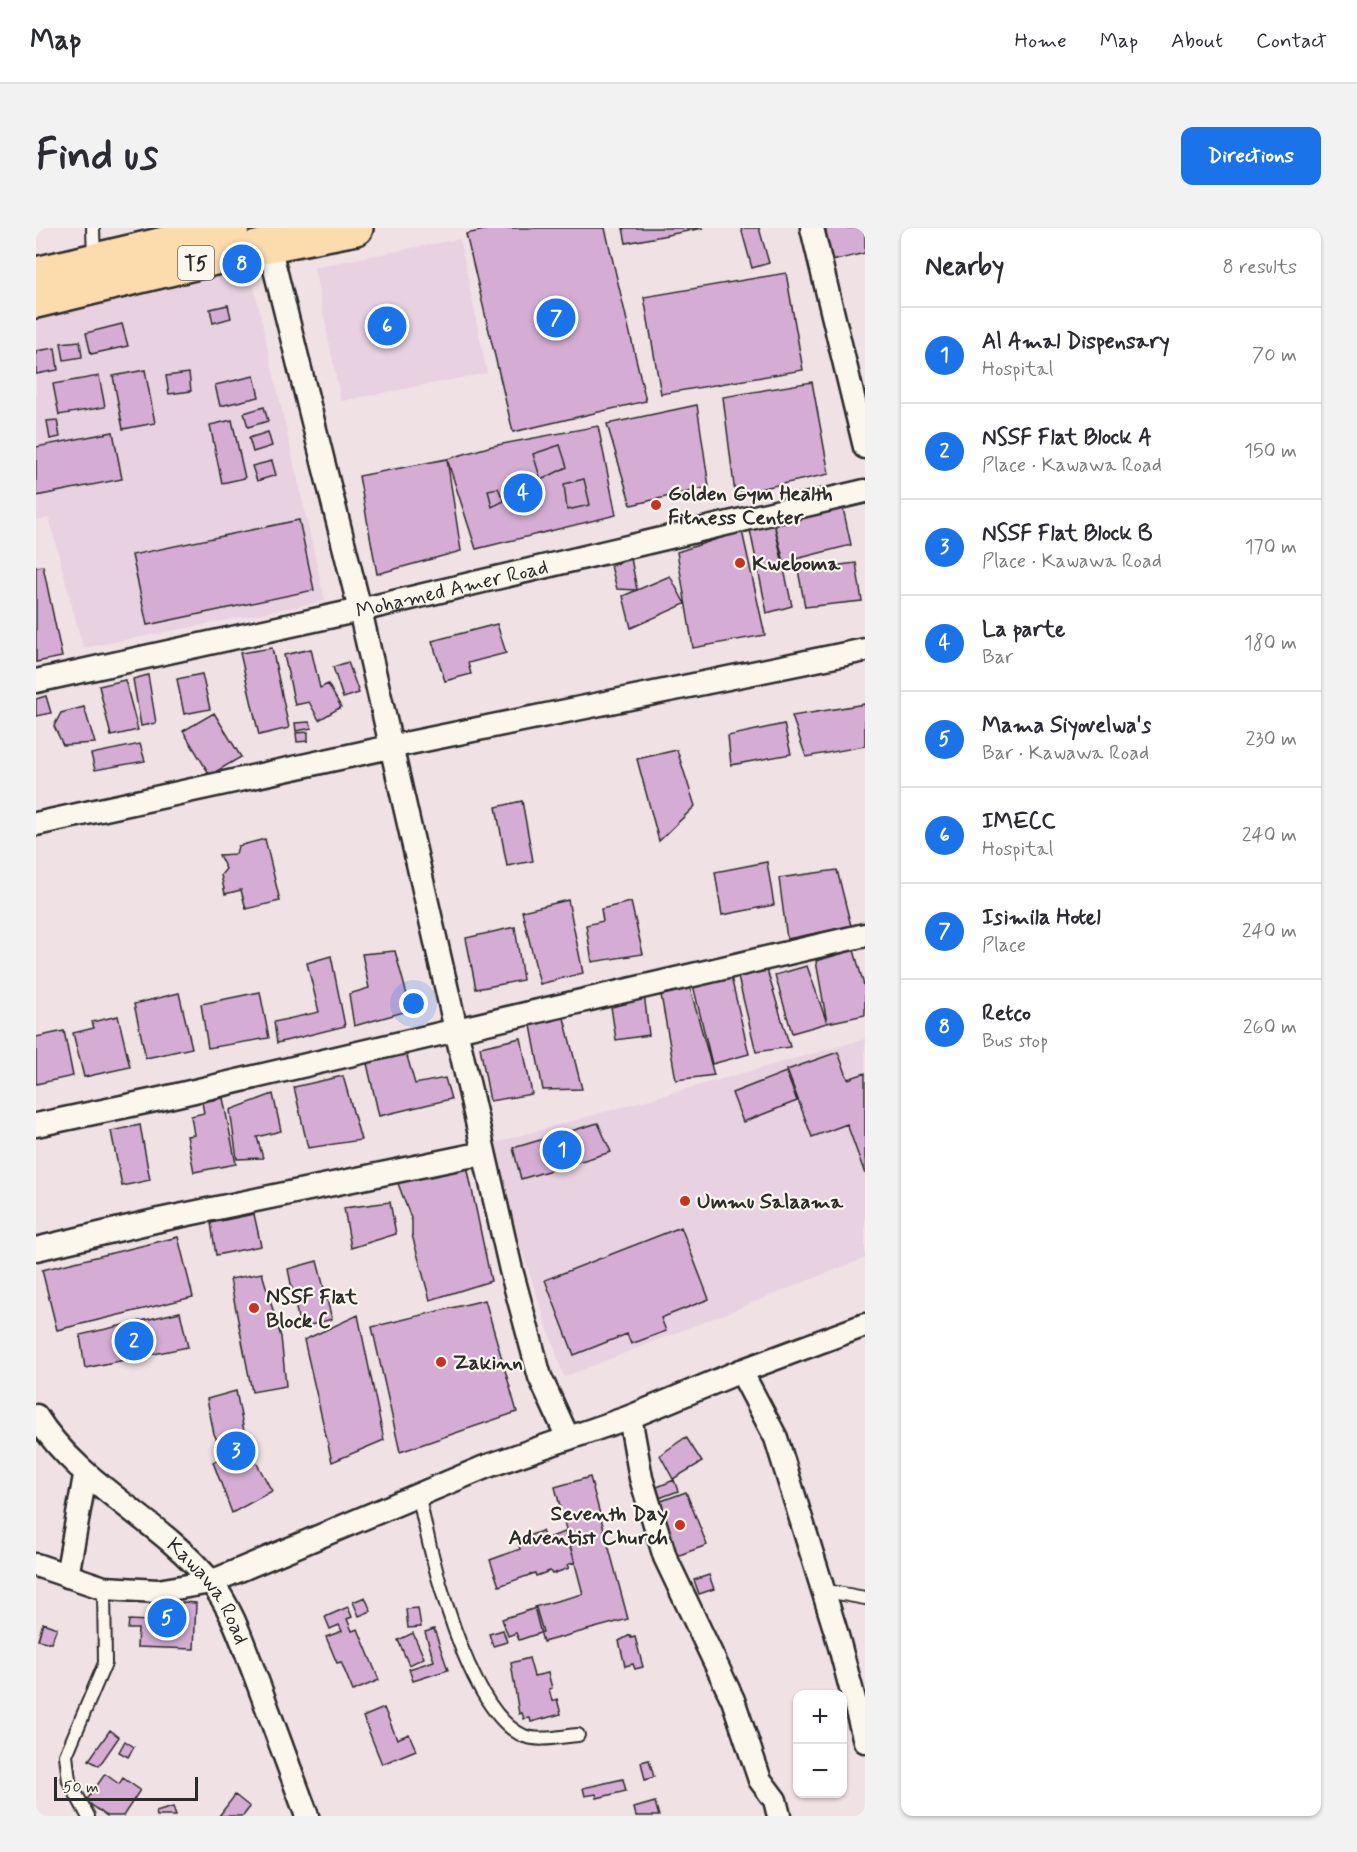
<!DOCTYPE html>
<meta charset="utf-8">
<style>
body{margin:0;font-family:Mynerve,sans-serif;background:#f2f2f3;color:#2b2b33}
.controls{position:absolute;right:18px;bottom:18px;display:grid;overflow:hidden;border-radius:12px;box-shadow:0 2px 4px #0004}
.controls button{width:54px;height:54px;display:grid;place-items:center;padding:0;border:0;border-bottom:2px solid #e1e1e2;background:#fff;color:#2b2b33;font:30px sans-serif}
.scale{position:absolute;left:18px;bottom:15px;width:144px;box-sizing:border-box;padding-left:6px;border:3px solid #2b2b2b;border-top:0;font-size:16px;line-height:21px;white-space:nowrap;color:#2b2b2b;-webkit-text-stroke:4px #fbf7ec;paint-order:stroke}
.you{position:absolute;left:378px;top:776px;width:21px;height:21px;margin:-15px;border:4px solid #fff;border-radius:50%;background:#1a73e8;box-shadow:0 0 0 9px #1a73e833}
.badge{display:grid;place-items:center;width:39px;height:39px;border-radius:50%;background:#1a73e8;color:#fff;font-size:20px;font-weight:700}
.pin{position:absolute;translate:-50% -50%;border:3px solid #fff;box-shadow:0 2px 6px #0006}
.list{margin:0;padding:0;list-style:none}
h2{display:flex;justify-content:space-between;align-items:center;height:78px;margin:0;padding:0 24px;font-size:26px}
h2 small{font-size:20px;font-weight:400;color:#7c7c81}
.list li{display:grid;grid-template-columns:39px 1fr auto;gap:18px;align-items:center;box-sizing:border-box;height:96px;padding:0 24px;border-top:2px solid #e1e1e2}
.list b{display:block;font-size:22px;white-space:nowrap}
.list p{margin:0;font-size:20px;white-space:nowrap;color:#7c7c81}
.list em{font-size:20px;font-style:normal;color:#7c7c81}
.map{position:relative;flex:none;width:829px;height:1588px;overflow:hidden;border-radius:12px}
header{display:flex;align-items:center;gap:36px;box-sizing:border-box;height:84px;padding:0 30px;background:#fff;border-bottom:2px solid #e1e1e2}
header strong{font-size:28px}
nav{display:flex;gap:33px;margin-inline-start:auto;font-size:21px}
.intro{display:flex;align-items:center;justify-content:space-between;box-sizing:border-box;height:144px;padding:0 36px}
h1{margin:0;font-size:42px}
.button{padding:15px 27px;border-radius:12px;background:#1a73e8;color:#fff;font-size:21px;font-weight:700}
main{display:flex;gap:36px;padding:0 36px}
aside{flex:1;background:#fff;border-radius:12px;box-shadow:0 2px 4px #0004}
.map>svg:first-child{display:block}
.built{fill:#e8d1e0}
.building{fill:#d5add4;stroke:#2b2b2b;stroke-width:1.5}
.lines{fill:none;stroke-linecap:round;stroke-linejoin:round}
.lane-casing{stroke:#2b2b2b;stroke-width:16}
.street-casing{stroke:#2b2b2b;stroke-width:27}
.highway-casing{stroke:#2b2b2b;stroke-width:38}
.lane{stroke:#fbf7ec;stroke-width:12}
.street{stroke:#fbf7ec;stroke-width:22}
.highway{stroke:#fcdcac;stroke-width:33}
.poi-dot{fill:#c8321e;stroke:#fbf7ec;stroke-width:2}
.labels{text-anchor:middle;stroke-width:4.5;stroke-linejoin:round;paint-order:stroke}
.shield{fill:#fbf7ec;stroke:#696865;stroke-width:1.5}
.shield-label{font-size:20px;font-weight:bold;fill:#2b2b2b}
.poi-label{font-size:21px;font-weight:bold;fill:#2b2b2b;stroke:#fbf7ec;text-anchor:start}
.street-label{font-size:21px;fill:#2b2b2b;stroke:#fbf7ec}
</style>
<header>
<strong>Map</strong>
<nav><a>Home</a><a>Map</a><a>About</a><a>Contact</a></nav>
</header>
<div class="intro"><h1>Find us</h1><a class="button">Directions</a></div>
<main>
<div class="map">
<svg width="829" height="1588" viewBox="0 0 829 1588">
<rect width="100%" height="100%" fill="#f0e1e5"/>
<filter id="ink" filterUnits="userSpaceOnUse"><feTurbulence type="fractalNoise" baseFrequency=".0167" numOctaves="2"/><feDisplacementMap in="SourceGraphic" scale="12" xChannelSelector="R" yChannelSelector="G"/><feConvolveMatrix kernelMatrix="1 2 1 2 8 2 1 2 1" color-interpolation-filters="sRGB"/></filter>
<g filter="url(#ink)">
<!-- built -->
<path class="built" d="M424,11L451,145L305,173L278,39Z
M212,33L289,373L47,420L13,290L0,292V80Z
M829,811V1030L528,1149L451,917Z"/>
<!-- building -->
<path class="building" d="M458,0H569L610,173L477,204L430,6Z
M587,0H667L590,15Z
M705,0H723L733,35L716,40Z
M784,0H829V25L792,34Z
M750,45L767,142L625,166L608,69Z
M192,77L195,90L177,95L174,81Z
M86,96L92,118L55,126L50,105Z
M44,113L46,129L28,132L25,115Z
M19,120L22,142L0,146V123Z
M109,142L119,195L87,201L77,148Z
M153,145L155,163L133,166L130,148Z
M63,148L69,179L23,187L17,156Z
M218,148L223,169L184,178L179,157Z
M776,154L793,246L699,266L687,169Z
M661,177L673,259L595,277L571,196Z
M228,179L232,193L212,199L208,185Z
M21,192L24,209L14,211L11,193Z
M196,192L209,250L186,255L174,197Z
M562,198L580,287L440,321L411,231L456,218Z
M77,204L86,251L0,268V219Z
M232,204L236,218L217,224L213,210Z
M524,217L531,239L505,252L497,226Z
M411,231L425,323L341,346L323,248Z
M236,233L240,247L221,253L216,238Z
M548,251L554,277L531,282L528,256Z
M462,260L468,273L456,279L452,262Z
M807,280L815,317L748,334L738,295Z
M263,292L278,362L111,397L96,327Z
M738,295L756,378L731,385L714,302Z
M706,303L729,407L657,420L641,324Z
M595,330L601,362L581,361L575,338Z
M820,335L826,373L769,379L762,342Z
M7,338L26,429L0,434V339Z
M634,348L649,376L595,400L587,368Z
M461,396L470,425L432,435L435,446L409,453L396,413Z
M236,420L253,500L223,507L204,425Z
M275,421L284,460L292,456L305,479L283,492L273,474L259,477L248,427Z
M312,434L323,465L307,470L297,439Z
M166,446L174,481L148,486L141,451Z
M112,447L120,495L105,498L97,451Z
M89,452L102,502L75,508L63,458Z
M10,468L15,485L0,488V471Z
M829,476V518L770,529L756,488Z
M48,479L59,515L27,517L18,498L25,485Z
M178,485L205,529L174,547L147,503Z
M273,494L276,500L260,503L259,495Z
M748,496L755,526L695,537L692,508Z
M272,504V513L261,514L260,505Z
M104,516L109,533L59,542L55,526Z
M641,522L659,578L623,613L601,531Z
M486,573L497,633L471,638L460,579Z
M229,611L244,673L210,681L205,662L189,666L185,647L190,641L183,627L200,626L202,618Z
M731,634L738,677L686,687L679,644Z
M801,642L815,698L751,711L743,650Z
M532,672L547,745L504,756L486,683Z
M595,674L607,726L556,734L550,697L567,693L565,681Z
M479,699L487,752L440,761L430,710Z
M818,722L829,761V787L791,795L780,733Z
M359,723L375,782L318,798L313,766L333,760L326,726Z
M295,728L309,798L241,815L238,794L283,784L271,735Z
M771,738L791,795L756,805L739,747Z
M731,742L754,819L720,824L702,749Z
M695,749L713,826L676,836L657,757Z
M654,760L678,847L640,852L625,767Z
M224,764L233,810L172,820L165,776Z
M143,765L156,820L110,830L98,776Z
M608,765L613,807L580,812L574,772Z
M527,786L546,861L507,862L494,792Z
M82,788L94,839L48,849L37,805L58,800L56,794Z
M28,803L37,848L0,856V809Z
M485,810L496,866L454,873L444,819Z
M369,821L379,856L409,850L415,871L343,888L330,831Z
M802,824L812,851L829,845V946L811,896L776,909L751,842Z
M750,844L761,873L707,894L696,865Z
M307,848L325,912L272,920L258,859Z
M237,866L245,903L221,909L227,930L201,931L194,882Z
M187,870L200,936L158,944L151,908L158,907L155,888L168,885L166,874Z
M562,895L575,924L485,951L477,920Z
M104,897L114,952L86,958L75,903Z
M431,938L455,1053L394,1072L376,1007V993L360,950Z
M354,974L360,1006L315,1020L308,980Z
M218,986L225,1018L180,1027L175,995Z
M645,999L673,1071L625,1090L630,1103L595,1116L591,1106L538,1127L509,1052Z
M142,1009L157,1069L21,1102L6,1042Z
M281,1033L296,1091L264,1100L252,1041Z
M226,1045L245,1109L250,1158L216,1164L194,1051Z
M449,1072L481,1184L364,1224L336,1099Z
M144,1084L152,1119L49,1140L44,1107Z
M322,1087L348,1212L296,1234L268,1112Z
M200,1163L211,1218L236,1263L196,1285L177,1234L189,1228L178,1206L171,1171Z
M650,1209L666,1234L637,1251L624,1227Z
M554,1249L592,1391L507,1414L498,1379L547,1366L519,1259Z
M638,1252L642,1263L618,1272L614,1262Z
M650,1264L671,1317L638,1329L617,1276Z
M506,1303L509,1311L529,1304L539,1334L531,1337L533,1340L516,1346L514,1343L500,1348L499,1345L463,1358L454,1332L484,1321L481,1312Z
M673,1347L678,1361L663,1366L658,1352Z
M329,1369L335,1383L323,1388L317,1374Z
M146,1374L160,1375L158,1421L101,1419L102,1401H92L93,1392L113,1393L114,1388L145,1390Z
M312,1379L316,1389L311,1391L316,1403L322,1401L343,1452L317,1463L305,1434L301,1435L290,1409L306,1403L303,1397L294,1401L289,1389Z
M382,1380L385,1399L372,1400L370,1381Z
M500,1380L507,1404L483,1412L480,1405L472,1408L466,1391Z
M7,1395L21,1400L15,1415L2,1412Z
M398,1401L412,1442L377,1453L373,1441L398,1433L389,1404Z
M467,1402L471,1414L457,1418L453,1406Z
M377,1405L388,1430L373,1437L362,1412Z
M594,1407L595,1410L599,1409L607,1439L599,1441L597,1436L589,1438L583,1413Z
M493,1430L498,1448L512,1445L516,1460L513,1461L516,1473L521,1471L525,1486L495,1494L494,1490L488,1491L486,1485L483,1486L475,1435Z
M348,1480L361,1511L373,1506L380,1522L346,1536L327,1489Z
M74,1502L83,1509L63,1538L53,1532Z
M89,1513L98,1519L92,1529L83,1524Z
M613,1532L618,1549L609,1552L605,1534Z
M69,1546L83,1556L87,1550L104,1562L87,1588H71L50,1573Z
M587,1551L590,1563L561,1570L560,1566L549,1568L547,1560Z
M199,1567L214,1579L207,1588H183Z
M619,1574L623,1588H600L598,1580Z
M137,1579L140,1588H121L120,1584Z"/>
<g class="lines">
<!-- lane casing -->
<g class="lane-casing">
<path id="lane" d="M57,0L58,31
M383,1269C394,1325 431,1484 488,1508C504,1514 526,1508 542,1507
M785,1362L829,1370
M52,1588L33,1553L30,1527L69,1435L68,1360"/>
</g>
<!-- street casing -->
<g class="street-casing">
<g id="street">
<path d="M776,0L829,219"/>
<path d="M233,17L324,382L475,1042L504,1149L532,1210"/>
<path id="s1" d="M0,453L324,382L829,263"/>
<path d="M0,596L354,519L829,422"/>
<path d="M0,897L124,871L829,707"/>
<path d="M0,1021L123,992L433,928L447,927"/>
<path d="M705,1143L740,1210L800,1404L829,1513"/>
<path id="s2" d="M0,1188C44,1258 122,1290 174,1353C196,1380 207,1416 219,1447C236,1494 254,1541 271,1588"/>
<path d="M594,1189L605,1250L629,1329L697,1472L724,1552L739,1572L743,1588"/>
<path d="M0,1337L68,1360L122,1363L175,1354L449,1239L594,1189L705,1143L829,1097"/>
<path d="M31,1348L49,1248"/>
</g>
</g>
<!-- highway casing -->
<g class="highway-casing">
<path id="highway" d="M0,46L196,0
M0,73L233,17L320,0"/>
</g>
<!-- lane -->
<use href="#lane" class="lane"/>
<!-- street -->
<use href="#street" class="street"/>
<!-- highway -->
<use href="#highway" class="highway"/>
</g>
</g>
<!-- markers -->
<g class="poi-dot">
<circle cx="620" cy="277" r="6"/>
<circle cx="704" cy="335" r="6"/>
<circle cx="649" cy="973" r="6"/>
<circle cx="218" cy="1080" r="6"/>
<circle cx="405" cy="1134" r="6"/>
<circle cx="644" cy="1297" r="6"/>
</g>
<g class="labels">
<!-- shield labels -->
<rect class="shield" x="142" y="18" width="36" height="34" rx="4.5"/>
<g class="shield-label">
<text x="160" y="42">T5</text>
</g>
<!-- poi labels -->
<g class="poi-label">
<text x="632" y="272">Golden Gym Health<tspan x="632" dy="24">Fitness Center</tspan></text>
<text x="716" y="342">Kweboma</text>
<text x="661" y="980">Ummu Salaama</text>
<text x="230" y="1075">NSSF Flat<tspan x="230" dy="24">Block C</tspan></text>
<text x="417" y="1141">Zakinn</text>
<text x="632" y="1292" text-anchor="end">Seventh Day<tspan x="632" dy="24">Adventist Church</tspan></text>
</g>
<!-- street labels -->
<g class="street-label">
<text dy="7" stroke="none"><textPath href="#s1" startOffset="426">Mohamed Amer Road</textPath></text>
<text dy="7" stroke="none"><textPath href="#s2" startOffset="248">Kawawa Road</textPath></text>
</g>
</g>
</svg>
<div class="controls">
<button>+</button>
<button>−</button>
</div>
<div class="scale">50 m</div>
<div class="you"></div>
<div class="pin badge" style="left:526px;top:922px">1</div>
<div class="pin badge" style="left:98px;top:1113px">2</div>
<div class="pin badge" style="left:200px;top:1223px">3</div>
<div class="pin badge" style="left:487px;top:265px">4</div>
<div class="pin badge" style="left:131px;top:1390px">5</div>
<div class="pin badge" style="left:351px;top:98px">6</div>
<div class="pin badge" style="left:520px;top:90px">7</div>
<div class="pin badge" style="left:206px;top:36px">8</div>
</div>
<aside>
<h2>Nearby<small>8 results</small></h2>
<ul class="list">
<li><span class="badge">1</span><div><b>Al Amal Dispensary</b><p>Hospital</p></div><em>70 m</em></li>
<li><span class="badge">2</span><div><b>NSSF Flat Block A</b><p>Place · Kawawa Road</p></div><em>150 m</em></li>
<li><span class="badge">3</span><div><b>NSSF Flat Block B</b><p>Place · Kawawa Road</p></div><em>170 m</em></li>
<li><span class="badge">4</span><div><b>La parte</b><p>Bar</p></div><em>180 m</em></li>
<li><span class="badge">5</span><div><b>Mama Siyovelwa's</b><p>Bar · Kawawa Road</p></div><em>230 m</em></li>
<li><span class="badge">6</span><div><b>IMECC</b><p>Hospital</p></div><em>240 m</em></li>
<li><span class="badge">7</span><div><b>Isimila Hotel</b><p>Place</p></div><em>240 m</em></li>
<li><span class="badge">8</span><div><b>Retco</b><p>Bus stop</p></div><em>260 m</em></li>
</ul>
</aside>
</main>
